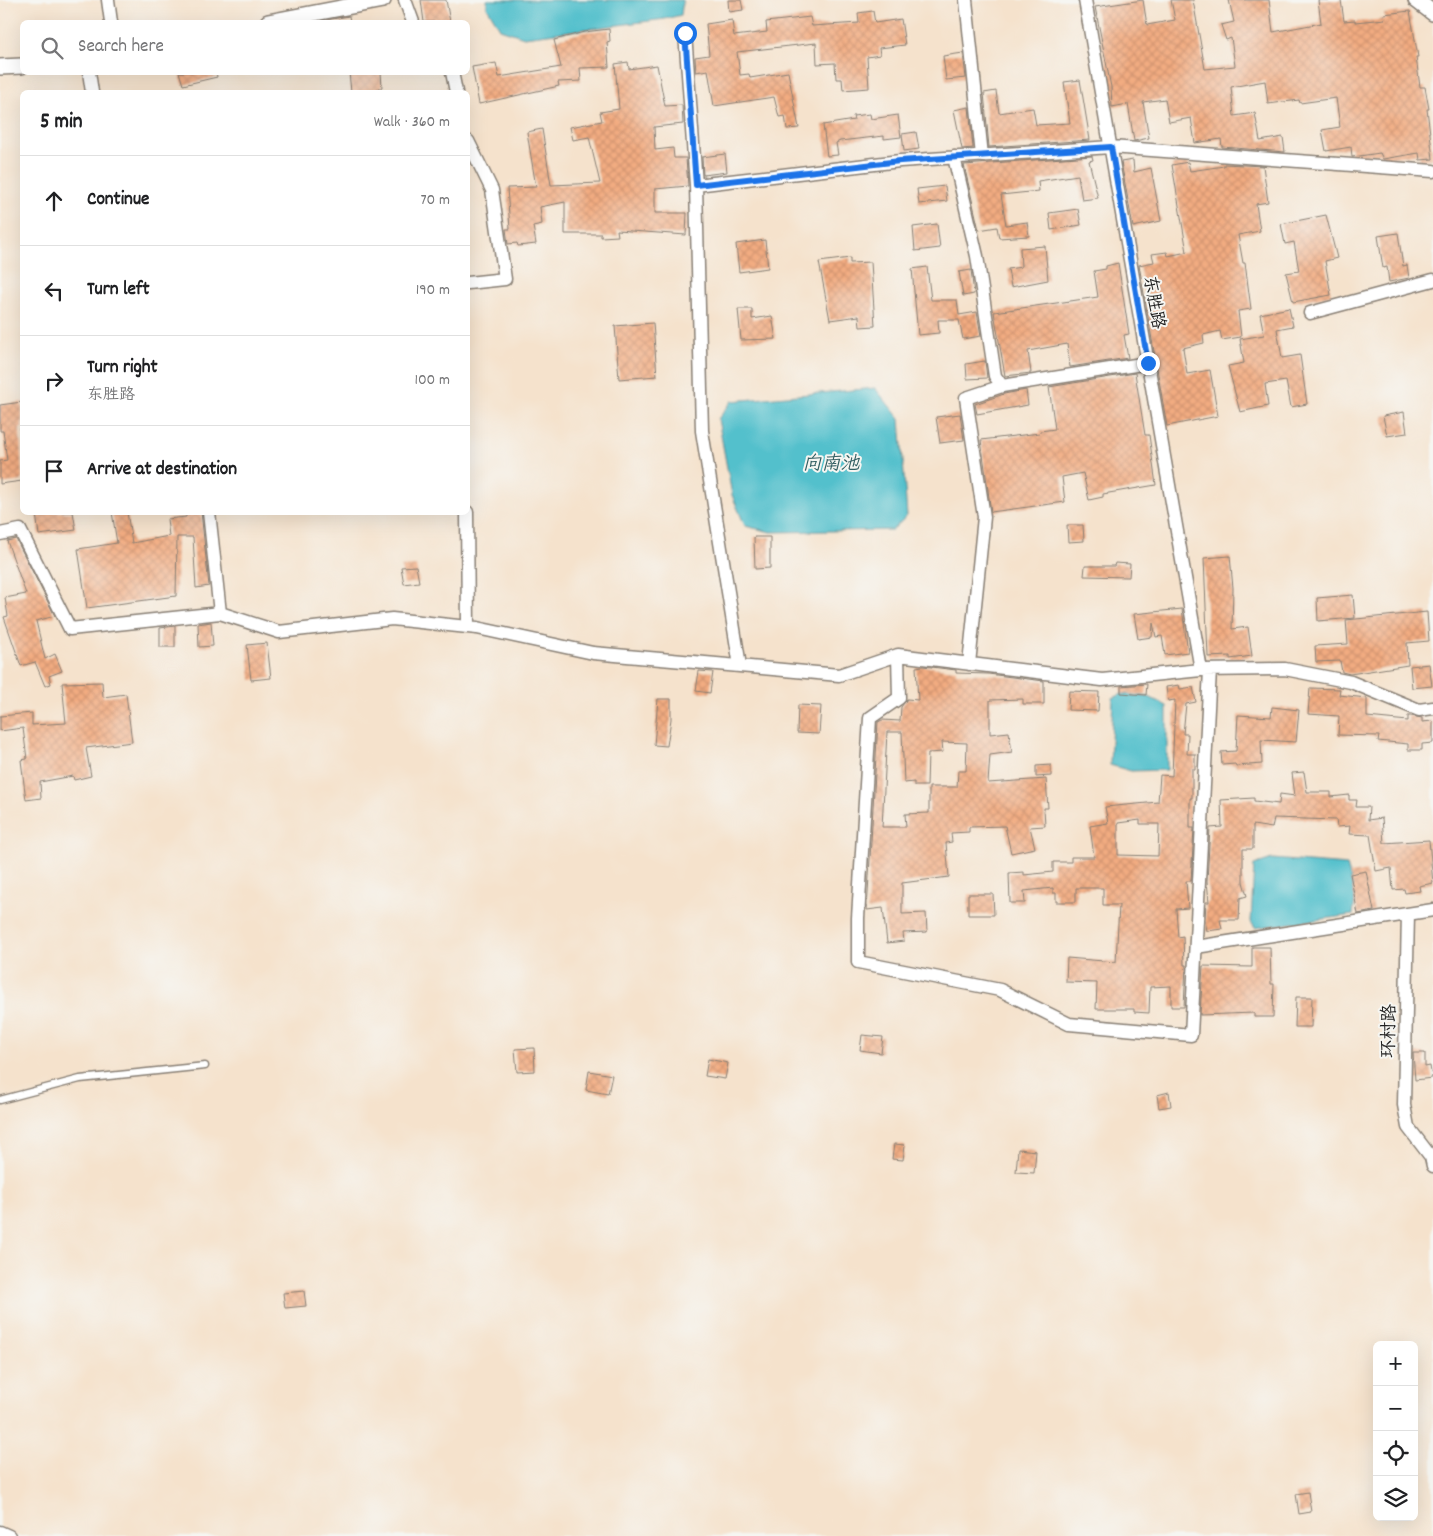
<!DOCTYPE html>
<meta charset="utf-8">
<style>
body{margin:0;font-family:Dekko,"LXGW WenKai TC",sans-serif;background:#f6f6f6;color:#202124}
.controls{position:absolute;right:15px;bottom:15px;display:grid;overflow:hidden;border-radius:8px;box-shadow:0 5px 20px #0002}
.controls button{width:45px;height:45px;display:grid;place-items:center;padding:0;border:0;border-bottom:1px solid #e0e0e0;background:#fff;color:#202124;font:25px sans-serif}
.stop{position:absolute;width:15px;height:15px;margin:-11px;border:4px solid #1a73e8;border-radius:50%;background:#fff}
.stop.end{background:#1a73e8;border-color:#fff;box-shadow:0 1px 5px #0008}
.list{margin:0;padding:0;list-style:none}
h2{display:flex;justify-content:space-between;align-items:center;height:65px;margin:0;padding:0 20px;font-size:21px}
h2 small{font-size:16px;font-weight:400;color:#757577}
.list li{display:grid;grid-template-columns:32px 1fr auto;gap:15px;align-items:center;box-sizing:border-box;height:90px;padding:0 20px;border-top:1px solid #e0e0e0}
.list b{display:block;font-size:19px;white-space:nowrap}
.list p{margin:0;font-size:16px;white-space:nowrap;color:#757577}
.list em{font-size:16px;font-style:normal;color:#757577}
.icon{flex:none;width:28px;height:28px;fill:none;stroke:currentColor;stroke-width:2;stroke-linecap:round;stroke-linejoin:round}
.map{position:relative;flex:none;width:1433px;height:1536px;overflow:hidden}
.search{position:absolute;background:#fff;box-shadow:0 5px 20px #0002;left:20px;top:20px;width:450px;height:55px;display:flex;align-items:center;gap:12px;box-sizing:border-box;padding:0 18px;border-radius:8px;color:#757577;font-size:19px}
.panel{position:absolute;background:#fff;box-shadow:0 5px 20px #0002;left:20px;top:90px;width:450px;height:425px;border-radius:8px}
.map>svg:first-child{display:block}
.water{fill:#53c0cc;stroke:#386e74}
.building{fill:url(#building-cross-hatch);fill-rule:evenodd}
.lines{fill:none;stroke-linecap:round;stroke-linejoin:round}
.service-casing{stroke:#887f74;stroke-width:9}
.minor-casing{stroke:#887f74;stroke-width:15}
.tertiary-casing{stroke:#887f74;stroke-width:18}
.service{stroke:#fff;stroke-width:6}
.minor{stroke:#fff;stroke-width:12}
.tertiary{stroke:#fff;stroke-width:15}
.route{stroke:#1a73e8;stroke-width:6}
.labels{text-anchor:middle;stroke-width:4;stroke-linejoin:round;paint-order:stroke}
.street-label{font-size:18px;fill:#1c1c1c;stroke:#f6f6f2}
.water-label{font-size:19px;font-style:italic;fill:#325e62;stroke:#f6f6f2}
</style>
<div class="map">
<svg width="1433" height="1536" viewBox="0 0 1433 1536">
<defs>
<pattern id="building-cross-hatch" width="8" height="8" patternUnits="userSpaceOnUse" patternTransform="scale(1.25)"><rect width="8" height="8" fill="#f2ac81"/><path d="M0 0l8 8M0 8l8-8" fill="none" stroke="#cf936f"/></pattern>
</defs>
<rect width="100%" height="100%" fill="#f6f6f2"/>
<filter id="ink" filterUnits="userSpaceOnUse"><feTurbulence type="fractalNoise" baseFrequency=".02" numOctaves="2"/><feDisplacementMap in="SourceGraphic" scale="10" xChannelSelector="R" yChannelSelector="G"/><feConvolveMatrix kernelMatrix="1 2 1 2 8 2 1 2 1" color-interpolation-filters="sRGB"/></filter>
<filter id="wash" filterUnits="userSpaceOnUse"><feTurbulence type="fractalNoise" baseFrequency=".0096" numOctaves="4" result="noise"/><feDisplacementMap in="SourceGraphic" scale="20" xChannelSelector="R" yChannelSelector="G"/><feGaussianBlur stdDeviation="1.12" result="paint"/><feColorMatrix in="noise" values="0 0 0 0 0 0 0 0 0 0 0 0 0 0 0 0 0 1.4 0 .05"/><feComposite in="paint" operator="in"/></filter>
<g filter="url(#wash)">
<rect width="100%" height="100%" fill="#f5e2cc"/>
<!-- water -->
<path class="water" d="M487,0H683L681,15L665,19L524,37L500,29L487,7Z
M875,388L900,419L907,516L892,530L771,532L745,526L732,495L718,419L732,401Z
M1122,694L1149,697L1167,706V770L1131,771L1110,765L1113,698Z
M1272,859L1347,865L1355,898L1353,915L1255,928L1251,922L1254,865Z"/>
<g id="blocks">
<!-- building -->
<path class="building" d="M421,0H446L450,22H424Z
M728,0H741L743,10L729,12Z
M1143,0L1147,25L1175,20L1171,0H1193L1205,69L1235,66L1231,38L1226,40L1221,25L1234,22L1229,0H1269L1273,32L1321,23L1318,0H1341L1344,21L1355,20V22L1385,19L1384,14L1410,11L1418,57H1416L1420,87H1425L1429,109H1427L1433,159L1420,160L1419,153L1383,159L1380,153L1352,157L1351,147L1326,151L1322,130L1340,127L1336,98L1300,103L1299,100L1268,104L1265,81L1231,87L1234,116L1255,113L1260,141L1283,137L1285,152L1222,147L1221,139L1195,143L1191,118L1169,122L1165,99L1143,102L1149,138L1134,141L1128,104L1112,107L1111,87L1095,7Z
M873,11L875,23L901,19L905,45L879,48L880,55L867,57L869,88L843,90L842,79H836L835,63L817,64L816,43L737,52L740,75L749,74L750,78L788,72L799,128L787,129L785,116L779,117L774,97L714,106L708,70L696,72L695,57L709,55L706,24L732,20L734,36L767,32L766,22L810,17L812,26L859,23L858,13Z
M349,16L350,22H315Z
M609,29L610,41L607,42L609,67L580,68L581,81L558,82L559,86L479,104L472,67L496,63L499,77L561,67L554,40L584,32Z
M963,53L966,78L946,80L943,56Z
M628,62L629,69L657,65L665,106L682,105L683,124L654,127L655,150L673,148L674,158H686L688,186L655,189V213H687L686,235L617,230L618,236L601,237V234H565V202L540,207L542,224L533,226L536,244L518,246L517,243L508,244L506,229H510L507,188L536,187L527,132L542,129L551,185L600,183L589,137L573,140L570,127L602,121L600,112L619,109L615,64Z
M179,72H216L217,77L183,85Z
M349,72H381L382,88H378V92H351Z
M1080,80L1090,140L989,147L984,93L996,91L999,113L1033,108L1036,125L1070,123L1064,82Z
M969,107L973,148L962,149L954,110Z
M870,114L871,119L898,115L901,137L884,139V136L840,141L836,143L838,155L827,156L823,125L854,120L853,116Z
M916,132L919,149L904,151L902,134Z
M725,154L727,172L703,175L702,157Z
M1092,156L1093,160L1089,161L1098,198L1082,200L1078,175L1038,181L1039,191L1001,195L1006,225L1027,222L1029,236L999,238L997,227L979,230L964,165Z
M1133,160L1134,172L1151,168L1161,221L1133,227L1121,162Z
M1188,162L1190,171L1224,166V164L1263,166L1268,202L1256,204L1260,231L1238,235L1243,263H1245L1251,309L1238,311L1241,337L1222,340L1220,331L1203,335L1204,343L1183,348L1187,374L1210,370L1218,416L1167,426L1139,265L1154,262L1152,254L1167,252L1168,256L1187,252L1172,165Z
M945,186L947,201L919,204L917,189Z
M1078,209L1081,225L1051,230L1049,213Z
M1326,215L1337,258L1325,261L1331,295L1293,302L1286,273L1299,271L1294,242L1285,244L1281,224Z
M937,224L940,248L915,251L913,227Z
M1398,233L1403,266L1407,265L1409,278L1389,282L1387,267L1383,268L1378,236Z
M765,240L768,268L739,272L736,244Z
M1045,246L1048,280L1011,287L1008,269L1021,267L1020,248Z
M850,258V263L871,262L875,326L860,327L859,316L830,320L819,262Z
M1118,263L1129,334L1124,335L1128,358L1070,367L1067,344L1028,351L1031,373L1005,376L994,312L1098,297L1094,271L1106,269V266Z
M927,267L931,300H957L959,315L977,312L981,336L963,339L959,320H938L939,333L918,335L912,269Z
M971,270L974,294L963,296L959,272Z
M1289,308L1293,326L1277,329L1282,358L1300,355L1307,404L1291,407L1286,381L1265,384L1268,406L1240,412L1228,366L1244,363L1240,339L1264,335L1260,314Z
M738,309H752V319L772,316L776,339L741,340Z
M653,323L657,376L619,379L615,326Z
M985,361L987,378L967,379L966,364Z
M1135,373L1145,435H1149L1156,485L1103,494V497L1089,500L1083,473L1062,477L1065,502L991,512L981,440L1040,433V431L1055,429L1049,387Z
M1026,390L1028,405L977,414L975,404L1004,394Z
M22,402V427L20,428L22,481L0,484V461L7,460L3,431H0V405Z
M1404,412L1407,433L1387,436L1383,416Z
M960,414L964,440L940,443L936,417Z
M45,512H73L76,530L39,535L36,514Z
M112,512H127L132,543L169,536L167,519L186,517V512H201L209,586L196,588L193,537H177L176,596L87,608L78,549L117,543Z
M1067,525H1083L1084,541L1068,542Z
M754,537H770V568L755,569Z
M16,539L55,616L36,621L45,659L55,654L62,671L49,676L51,684L45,686L35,662L21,666L4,617L8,616L5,598L26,594L7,541Z
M1230,556L1233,588L1232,629L1248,627L1252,656L1230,659V656L1208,657L1204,558Z
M1115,563L1130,564L1129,577L1084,576L1085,566H1114Z
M416,566L419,582L404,584L401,567Z
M1353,595L1355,618L1318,621L1317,598Z
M1182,609L1188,652L1165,655L1162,636L1156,637L1153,623L1152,637L1138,639L1134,614Z
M1427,612L1429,641L1407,643L1408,665L1350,674L1342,672L1340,661L1316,662L1315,646L1348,644L1346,620Z
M211,622L213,646L199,647L198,624Z
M175,626V647H160V628Z
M267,643L271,678L251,680L247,645Z
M1429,664L1432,686L1412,688L1410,666Z
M923,666L956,670V673L988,674L1044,681V704H1023V699L990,700V734L1009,732L1012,752L990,755L988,783L1046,779L1048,808H1044L1045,826L1030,827L1035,848L1011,853L1005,826L969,827V832L951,833L952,842L946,843L949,877L902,883V914L926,913L927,932L903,933L904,941L887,943L883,908L867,910L878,722L882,720L900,721L901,707L907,699L918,700L916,667ZM887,732H902L904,783L914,782V786H927L928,753L943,752L942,742L967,743L966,771H958L957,787H929V813L905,814L906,827H882Z
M699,671L713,672L710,693L696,691Z
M102,682L103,697L126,694L132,742L86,748L91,776L74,780L73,776L40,782L41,798L26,800L21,760L27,759L23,728L0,731V716L32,713V725L66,723L62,683Z
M1147,684L1146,695L1121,693V686Z
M1179,685L1180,689L1193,687L1196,702L1186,704L1183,734H1188L1187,754H1195V769H1192V798H1190V828H1194L1191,881H1186L1188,908L1176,909L1178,937L1183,936L1184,965H1186L1184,1007H1171V986L1150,987L1149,1013L1134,1012V1009H1096L1097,983L1066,982L1067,958L1116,962L1119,905H1103V888H1076V902H1056V893H1053V888L1024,891L1025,903H1010L1009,873L1024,872V875L1053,872V862H1071V857H1094L1090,826L1108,823L1105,807L1158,802L1160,775L1172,776L1175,700L1168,701L1166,687ZM1140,820V824H1159L1158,856L1118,855V823Z
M1310,688L1340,689L1339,695L1367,698V717L1408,721V716H1411L1422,718V722L1433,721V743L1422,744V750H1408V744L1378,741L1379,736L1338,735L1339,716L1308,714Z
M1069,691L1099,692L1098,711L1068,710Z
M658,699H671V719L667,746L654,745Z
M798,705L821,706L819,734L797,733Z
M1272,707L1299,710L1296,742L1261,740L1262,764L1236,766L1235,764L1222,765L1221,752L1236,751L1238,715L1271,717Z
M1051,765V776L1036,777V766Z
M1304,772L1307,792H1331V797L1349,795V800H1357L1356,807H1369L1368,820L1382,818L1384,843L1429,840L1433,883L1419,886L1420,891L1405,893L1404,889L1393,890L1391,868L1376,871L1370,835L1349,834L1350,826L1337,827L1336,820L1274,818L1272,828L1253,825V849H1243V882L1247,896L1240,898L1239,920H1220L1222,929L1207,931L1205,920L1206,902H1209L1207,881L1210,828L1222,827L1221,800L1254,798V801L1279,804L1280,794L1295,796L1292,773Z
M1366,871L1374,911L1358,914L1350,874Z
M968,894H993L994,915H968Z
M1252,947H1270L1271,984H1274L1273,1017H1254V1013L1200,1015L1203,966L1252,967Z
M1296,997H1312L1311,1027H1295Z
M862,1035L883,1037L881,1053L860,1050Z
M534,1048L535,1071L517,1072L515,1049Z
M1413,1053H1425V1067L1430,1066L1432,1078L1415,1080Z
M708,1059L728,1063L725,1079L705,1076Z
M589,1071L612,1075L608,1094L586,1090Z
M1169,1092L1171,1106L1159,1108L1157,1095Z
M894,1144L905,1145L903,1160L892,1159Z
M1018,1149L1036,1151L1034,1173L1016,1172Z
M304,1291L306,1306L285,1308L283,1293Z
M1308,1492L1311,1512L1299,1514L1296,1494Z"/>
</g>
</g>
<g filter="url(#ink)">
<use href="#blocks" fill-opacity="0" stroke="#887f74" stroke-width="1"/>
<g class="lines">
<!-- service casing -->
<g class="service-casing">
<path id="service" d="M0,1100L80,1079L205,1066"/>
</g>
<!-- minor casing -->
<g class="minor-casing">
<path id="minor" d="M108,0L111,22
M405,0L413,22
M966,0L982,156
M1085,0L1201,670
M685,33L696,185
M89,72L92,92
M452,72L456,92
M468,141L492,190L505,279L468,283
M954,157L977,256L995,376L1002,386L1148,363
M1310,313L1433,280
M209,512L220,613L279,632L392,619L477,628L593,653L839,675L898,655L1102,680L1201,670L1285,669L1351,682L1419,710L1433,708
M467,512L468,627
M0,534L20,530L70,629L220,613
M898,655L899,698L870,718L858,918V962L1000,990L1069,1024L1191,1035L1210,670
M969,664L984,517L966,398L1002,386
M740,666L702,431L696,185L900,161L1111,147L1433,171
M1408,914L1404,1105L1408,1127L1431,1157L1433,1166
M1196,947L1433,910
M0,1532L9,1536"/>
</g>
<!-- tertiary casing -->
<g class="tertiary-casing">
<path id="tertiary" d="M1416,0L1433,13
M268,22L383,0
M0,67L22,66"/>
</g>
<!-- service -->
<use href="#service" class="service"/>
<!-- minor -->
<use href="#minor" class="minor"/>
<!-- tertiary -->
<use href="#tertiary" class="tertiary"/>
</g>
</g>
<g class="lines" filter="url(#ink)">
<!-- route -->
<path class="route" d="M685,33L696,185L900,161L1111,147L1148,363"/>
</g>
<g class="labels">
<!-- street labels -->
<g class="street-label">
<text transform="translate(1155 302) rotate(80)" y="6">东胜路</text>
<text transform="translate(1388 1031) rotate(-89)" y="6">环村路</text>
</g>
<!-- water labels -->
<g class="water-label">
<text x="831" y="469">向南池</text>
</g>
</g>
</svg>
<div class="controls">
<button>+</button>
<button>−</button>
<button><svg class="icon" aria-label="locate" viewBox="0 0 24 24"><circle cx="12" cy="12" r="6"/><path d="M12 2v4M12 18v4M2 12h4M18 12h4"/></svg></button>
<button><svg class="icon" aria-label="layers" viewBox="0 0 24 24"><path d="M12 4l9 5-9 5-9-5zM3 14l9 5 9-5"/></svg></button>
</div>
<div class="stop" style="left:685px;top:33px"></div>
<div class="stop end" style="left:1148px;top:363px"></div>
<div class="search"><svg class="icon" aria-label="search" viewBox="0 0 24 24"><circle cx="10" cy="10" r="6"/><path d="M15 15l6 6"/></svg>Search here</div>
<section class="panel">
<h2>5 min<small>Walk · 360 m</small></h2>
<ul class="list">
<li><svg class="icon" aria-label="ahead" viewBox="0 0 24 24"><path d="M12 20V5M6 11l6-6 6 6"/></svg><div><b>Continue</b></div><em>70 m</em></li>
<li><svg class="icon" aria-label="left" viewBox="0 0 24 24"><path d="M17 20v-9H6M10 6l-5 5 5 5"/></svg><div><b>Turn left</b></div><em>190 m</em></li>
<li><svg class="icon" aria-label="right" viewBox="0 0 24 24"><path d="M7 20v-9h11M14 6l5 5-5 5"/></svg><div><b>Turn right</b><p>东胜路</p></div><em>100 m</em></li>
<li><svg class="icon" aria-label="arrive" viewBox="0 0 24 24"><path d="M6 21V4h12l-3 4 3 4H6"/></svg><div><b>Arrive at destination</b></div></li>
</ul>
</section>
</div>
